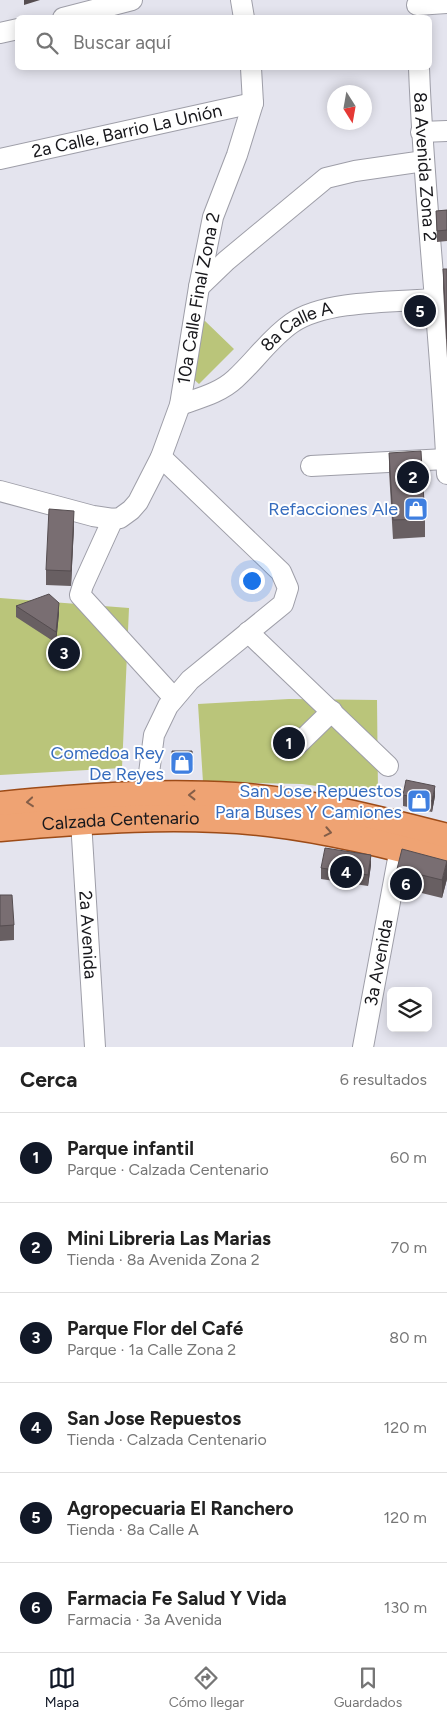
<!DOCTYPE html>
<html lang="es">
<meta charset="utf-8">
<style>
body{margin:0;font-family:Figtree,sans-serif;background:#f2f2f2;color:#222}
.controls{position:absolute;right:15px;bottom:15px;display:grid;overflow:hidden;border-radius:8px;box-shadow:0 2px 12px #0003}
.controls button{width:45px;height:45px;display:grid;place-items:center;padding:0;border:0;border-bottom:1px solid #e0e0e0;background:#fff;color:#222;font:25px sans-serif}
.compass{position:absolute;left:327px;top:85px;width:45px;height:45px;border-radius:50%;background:#fff;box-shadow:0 2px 12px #0003;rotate:169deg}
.you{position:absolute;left:251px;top:580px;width:18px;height:18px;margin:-12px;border:4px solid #fff;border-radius:50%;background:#1a73e8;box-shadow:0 0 0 8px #1a73e833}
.badge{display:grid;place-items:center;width:32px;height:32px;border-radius:50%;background:#111827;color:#fff;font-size:16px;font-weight:700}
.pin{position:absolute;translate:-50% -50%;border:2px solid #fff;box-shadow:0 1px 5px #0006}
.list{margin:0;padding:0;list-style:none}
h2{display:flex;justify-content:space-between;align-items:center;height:65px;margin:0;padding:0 20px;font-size:21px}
h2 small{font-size:16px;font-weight:400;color:#767676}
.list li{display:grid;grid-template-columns:32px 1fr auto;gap:15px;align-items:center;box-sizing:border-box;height:90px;padding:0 20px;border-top:1px solid #e0e0e0}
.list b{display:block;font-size:19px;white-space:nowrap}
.list p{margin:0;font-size:16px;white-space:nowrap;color:#767676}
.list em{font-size:16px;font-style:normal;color:#767676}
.icon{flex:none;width:28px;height:28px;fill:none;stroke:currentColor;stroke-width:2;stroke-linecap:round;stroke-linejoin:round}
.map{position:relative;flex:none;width:447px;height:1047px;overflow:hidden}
.search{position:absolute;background:#fff;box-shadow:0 2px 12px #0003;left:15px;right:15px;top:15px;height:55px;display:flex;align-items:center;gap:12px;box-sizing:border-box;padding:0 18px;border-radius:8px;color:#767676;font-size:19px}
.sheet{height:605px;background:#fff}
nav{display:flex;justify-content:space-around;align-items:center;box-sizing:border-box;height:70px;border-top:1px solid #e0e0e0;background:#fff;font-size:14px;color:#767676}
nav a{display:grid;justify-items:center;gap:2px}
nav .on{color:#111827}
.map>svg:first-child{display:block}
.green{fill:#bac57a}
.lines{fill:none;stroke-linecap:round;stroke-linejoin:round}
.minor-casing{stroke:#9e9ea8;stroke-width:22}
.major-casing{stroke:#9d4b17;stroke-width:29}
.minor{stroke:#fff;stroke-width:20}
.major{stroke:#efa373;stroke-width:26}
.wall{fill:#685f62}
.shaded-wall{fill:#554d50}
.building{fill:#796e72;stroke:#554d50}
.oneway{stroke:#845e48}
.labels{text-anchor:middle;stroke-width:4;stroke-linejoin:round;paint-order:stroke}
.street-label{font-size:18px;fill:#18181c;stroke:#fff}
.shop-label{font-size:18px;fill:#366cbe;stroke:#fff;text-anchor:end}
</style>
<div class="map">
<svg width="447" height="1047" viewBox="0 0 447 1047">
<rect width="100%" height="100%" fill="#e4e4ee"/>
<!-- green -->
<path class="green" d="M205,321L234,349L199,384L189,375L197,323Z
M0,598L129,608L122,768L0,775Z
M289,699L377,700L378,794L302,784L203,782L198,704Z"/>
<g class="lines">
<!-- minor casing -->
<g class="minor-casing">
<g id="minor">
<path d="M241,0L244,18"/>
<path d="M417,5L447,3"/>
<path d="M63,18L132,0"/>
<path d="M0,33L18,29"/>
<path id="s1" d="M419,68C424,203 441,338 447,474"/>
<path d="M421,132L447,131"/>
<path id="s2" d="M0,159L253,103"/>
<path d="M199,287L226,261L326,178L355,171L424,161"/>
<path id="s3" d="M180,405C199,398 220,393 235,379C255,361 270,338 292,323C325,300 395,302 435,299"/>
<path d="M311,466L446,459"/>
<path id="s4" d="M0,491L93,516L113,519L120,518L131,510L138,502L161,457L180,405L199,287L213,217L237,155L253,103L251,68"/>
<path d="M113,519L83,585L80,595L174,698"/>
<path d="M248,632L388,766"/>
<path d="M295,747L332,711"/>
<path d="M146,796L154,735L168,706L190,680L283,604L288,588L281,572L161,457"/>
<path id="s5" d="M81,821L95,1047"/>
<path id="s6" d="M363,1047L400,848"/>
</g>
</g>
<!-- major casing -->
<g class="major-casing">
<g id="major">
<path d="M0,805C78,797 157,791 235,796C307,801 378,819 447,837"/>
<path id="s7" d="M0,828C88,820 181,813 269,823C329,830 388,845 447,861"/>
</g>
</g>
<!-- minor -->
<use href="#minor" class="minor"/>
<!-- major -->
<use href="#major" class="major"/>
</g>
<!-- wall -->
<path class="wall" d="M447,210V241L437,242L436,211Z
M443,269H447V358L443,288Z
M389,453L425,519V537L393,539L389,471Z
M74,526L71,586L46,585V570Z
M16,606L59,613L56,643L16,617Z
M172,751H192L193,770L172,771Z
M403,795L435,796L432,812L403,806Z
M371,865L368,886L321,879V868Z
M397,869L447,879L442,898L397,887Z
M0,895L14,925V940L0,941Z"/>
<!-- shaded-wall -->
<path class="shaded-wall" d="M24,0H40L24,5Z
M74,511V526L71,586V571Z
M59,603V613L56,643V632Z
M435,786V796L432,812V801Z
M371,855V865L368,886V875Z
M447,861V879L442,898V880Z"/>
<!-- building -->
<path class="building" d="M447,210V230L437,231L436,211Z
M443,269H447V339Z
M421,451L425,519L393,520L389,453Z
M49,509L74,511L71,571L46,570Z
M49,594L59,603L56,632L16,606Z
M172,751H192L193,765L172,766Z
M406,780L435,786L432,801L403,795Z
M325,848L371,855L368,875L321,868Z
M402,849L447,861L442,880L397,869Z
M0,895H12L14,925L0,926Z"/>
<!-- one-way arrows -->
<defs><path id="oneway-chevron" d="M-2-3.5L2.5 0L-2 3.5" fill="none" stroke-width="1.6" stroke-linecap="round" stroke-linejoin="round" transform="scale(1.25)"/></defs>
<g class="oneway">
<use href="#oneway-chevron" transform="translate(192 795) rotate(180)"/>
<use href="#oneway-chevron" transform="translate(30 802) rotate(175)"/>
<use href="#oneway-chevron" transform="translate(328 832) rotate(11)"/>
</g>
<!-- icons -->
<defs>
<g id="shop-square" transform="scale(1.25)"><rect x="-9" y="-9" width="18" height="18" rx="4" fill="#3f7fe0" stroke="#fff"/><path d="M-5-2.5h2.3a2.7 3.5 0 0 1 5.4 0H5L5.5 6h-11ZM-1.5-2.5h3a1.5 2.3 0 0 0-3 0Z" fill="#fff"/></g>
</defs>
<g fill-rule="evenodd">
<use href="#shop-square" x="416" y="509"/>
<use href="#shop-square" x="182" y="763"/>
<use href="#shop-square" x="419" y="801"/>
</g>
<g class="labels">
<!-- street labels -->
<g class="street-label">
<text dy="6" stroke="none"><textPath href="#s2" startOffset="130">2a Calle, Barrio La Unión</textPath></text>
<text dy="6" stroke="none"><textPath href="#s1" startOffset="99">8a Avenida Zona 2</textPath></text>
<text dy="6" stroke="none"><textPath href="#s4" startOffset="362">10a Calle Final Zona 2</textPath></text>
<text dy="6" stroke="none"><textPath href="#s3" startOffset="144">8a Calle A</textPath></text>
<text dy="6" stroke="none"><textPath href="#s7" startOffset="121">Calzada Centenario</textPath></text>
<text dy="6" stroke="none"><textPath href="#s5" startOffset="114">2a Avenida</textPath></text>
<text dy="6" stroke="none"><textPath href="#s6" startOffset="86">3a Avenida</textPath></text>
</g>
<!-- shop labels -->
<g class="shop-label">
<text x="398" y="515">Refacciones Ale</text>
<text x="164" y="759">Comedoa Rey<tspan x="164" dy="21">De Reyes</tspan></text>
<text x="402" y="797">San Jose Repuestos<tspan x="402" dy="21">Para Buses Y Camiones</tspan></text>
</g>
</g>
</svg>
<div class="controls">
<button><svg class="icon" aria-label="layers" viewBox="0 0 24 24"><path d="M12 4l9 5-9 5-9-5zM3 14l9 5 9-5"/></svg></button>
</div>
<svg class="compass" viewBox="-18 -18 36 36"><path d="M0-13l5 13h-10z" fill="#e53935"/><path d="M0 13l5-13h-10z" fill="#767676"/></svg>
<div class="you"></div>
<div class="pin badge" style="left:289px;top:743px">1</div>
<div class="pin badge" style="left:413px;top:477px">2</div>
<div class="pin badge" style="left:64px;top:653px">3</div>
<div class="pin badge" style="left:346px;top:872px">4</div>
<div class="pin badge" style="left:420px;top:311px">5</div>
<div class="pin badge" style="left:406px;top:884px">6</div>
<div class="search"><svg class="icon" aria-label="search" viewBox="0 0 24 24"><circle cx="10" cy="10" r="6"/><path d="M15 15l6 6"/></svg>Buscar aquí</div>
</div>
<section class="sheet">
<h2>Cerca<small>6 resultados</small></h2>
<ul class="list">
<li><span class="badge">1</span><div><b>Parque infantil</b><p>Parque · Calzada Centenario</p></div><em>60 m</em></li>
<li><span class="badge">2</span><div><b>Mini Libreria Las Marias</b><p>Tienda · 8a Avenida Zona 2</p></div><em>70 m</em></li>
<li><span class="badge">3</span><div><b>Parque Flor del Café</b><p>Parque · 1a Calle Zona 2</p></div><em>80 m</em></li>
<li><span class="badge">4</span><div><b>San Jose Repuestos</b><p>Tienda · Calzada Centenario</p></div><em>120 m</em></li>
<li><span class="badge">5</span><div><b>Agropecuaria El Ranchero</b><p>Tienda · 8a Calle A</p></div><em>120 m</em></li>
<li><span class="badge">6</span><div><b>Farmacia Fe Salud Y Vida</b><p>Farmacia · 3a Avenida</p></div><em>130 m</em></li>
</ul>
</section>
<nav>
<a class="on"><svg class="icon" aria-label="map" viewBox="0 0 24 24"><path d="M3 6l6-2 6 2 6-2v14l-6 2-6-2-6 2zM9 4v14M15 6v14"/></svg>Mapa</a>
<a><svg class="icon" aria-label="directions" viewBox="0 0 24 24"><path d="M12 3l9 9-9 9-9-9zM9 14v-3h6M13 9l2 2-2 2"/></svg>Cómo llegar</a>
<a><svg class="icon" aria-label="saved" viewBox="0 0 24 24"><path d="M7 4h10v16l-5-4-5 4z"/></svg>Guardados</a>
</nav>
